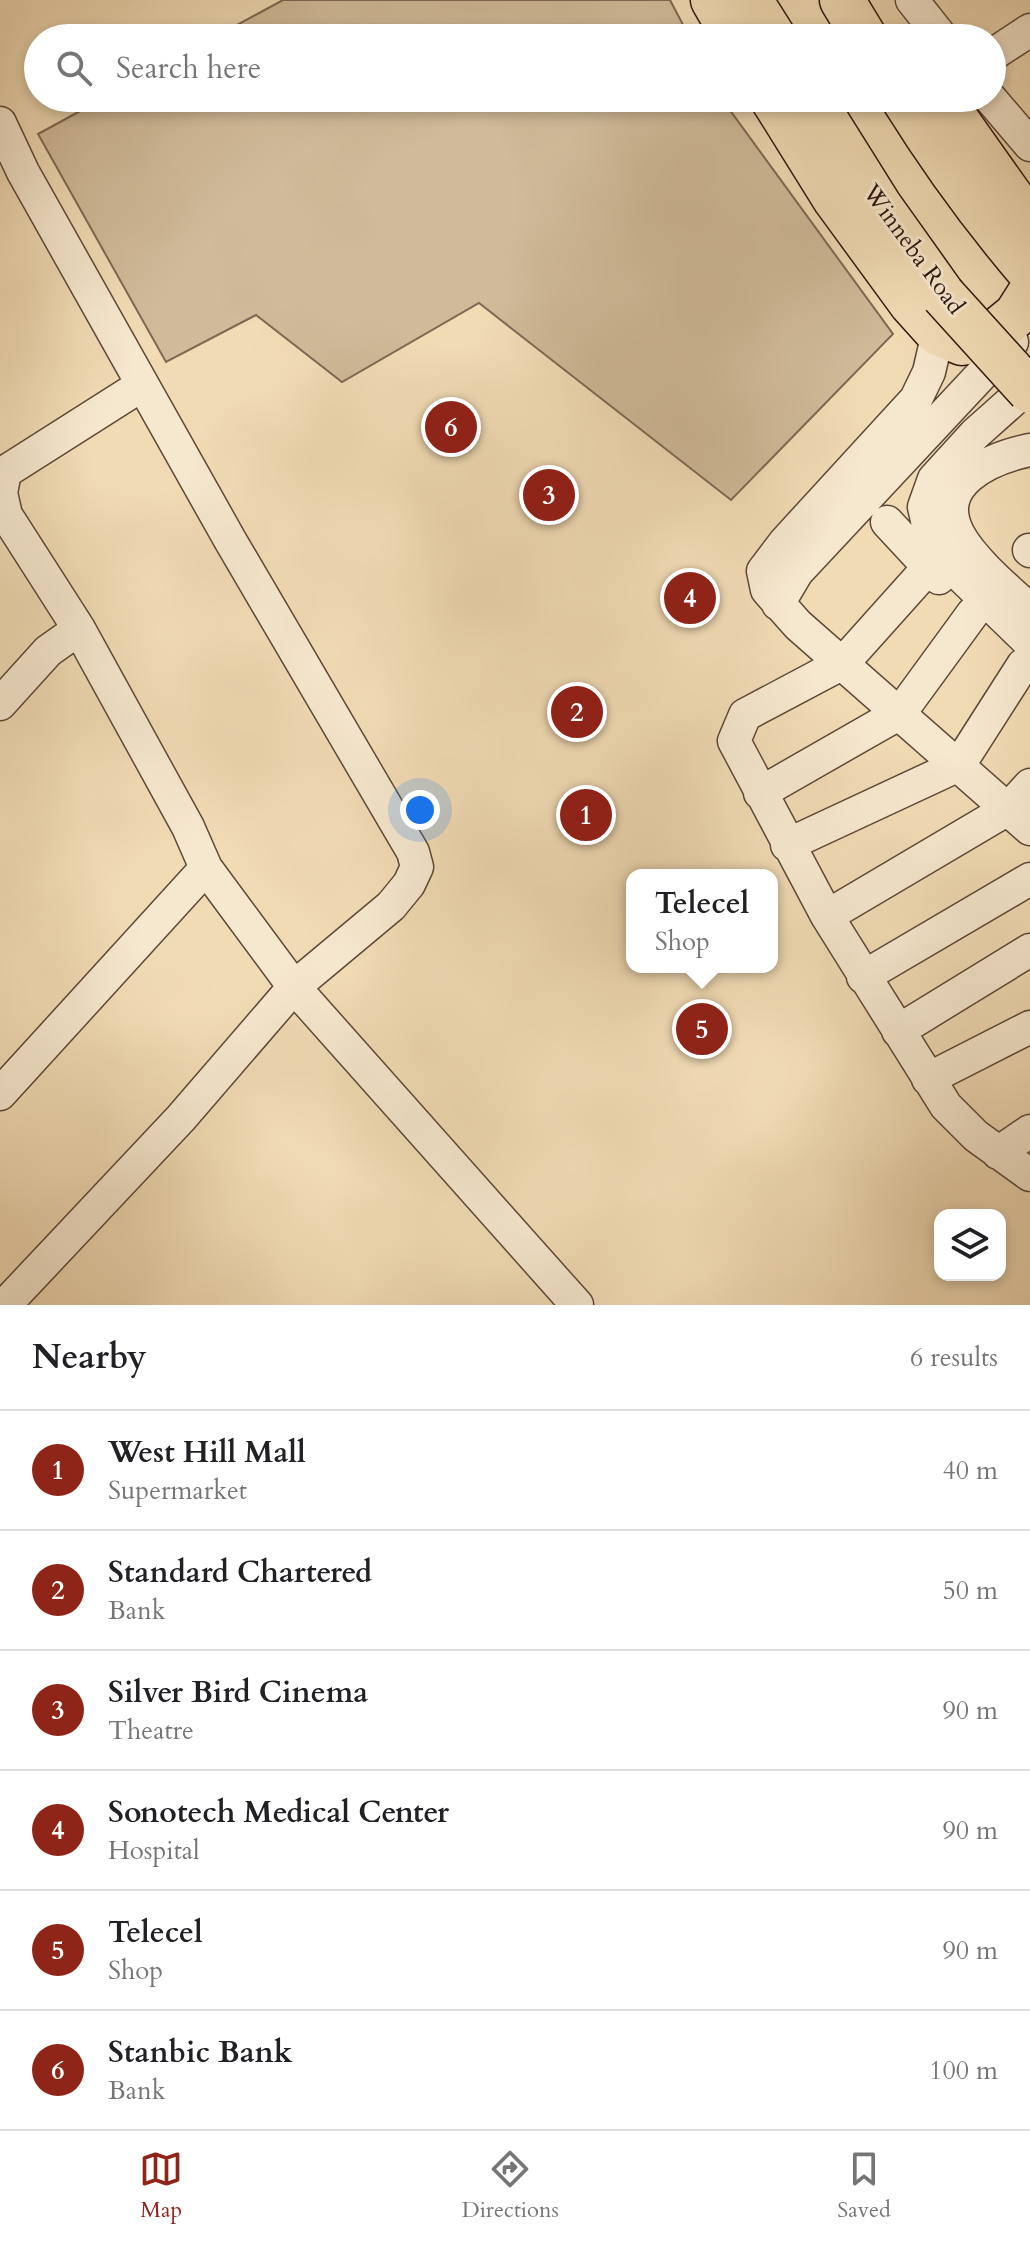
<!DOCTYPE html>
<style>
body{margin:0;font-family:Cardo,serif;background:#f6f6f6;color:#202124}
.controls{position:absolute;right:24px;bottom:24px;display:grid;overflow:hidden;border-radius:16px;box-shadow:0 4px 12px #0003}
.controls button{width:72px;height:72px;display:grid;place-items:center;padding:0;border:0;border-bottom:2px solid #e0e0e0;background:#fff;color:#202124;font:40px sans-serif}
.you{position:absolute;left:420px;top:810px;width:28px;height:28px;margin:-20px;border:6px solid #fff;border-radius:50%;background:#1a73e8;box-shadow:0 0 0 12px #1a73e833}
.badge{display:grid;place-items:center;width:52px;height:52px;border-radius:50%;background:#8f2418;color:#fff;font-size:26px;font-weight:700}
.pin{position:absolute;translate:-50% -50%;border:4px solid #fff;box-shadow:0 2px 8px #0006}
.popup{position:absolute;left:626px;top:869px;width:152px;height:104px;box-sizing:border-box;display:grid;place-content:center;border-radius:16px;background:#fff;filter:drop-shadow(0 2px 6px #0005);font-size:26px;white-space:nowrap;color:#757577}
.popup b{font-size:30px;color:#202124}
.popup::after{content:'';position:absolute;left:50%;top:100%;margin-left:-16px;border:16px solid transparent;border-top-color:#fff}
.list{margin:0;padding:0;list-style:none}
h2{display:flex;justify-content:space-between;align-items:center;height:104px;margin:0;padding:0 32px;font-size:34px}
h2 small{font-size:26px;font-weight:400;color:#757577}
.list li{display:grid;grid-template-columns:52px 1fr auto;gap:24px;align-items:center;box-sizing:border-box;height:120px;padding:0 32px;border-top:2px solid #e0e0e0}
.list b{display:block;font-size:30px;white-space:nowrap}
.list p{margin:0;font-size:26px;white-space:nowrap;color:#757577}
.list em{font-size:26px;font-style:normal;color:#757577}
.icon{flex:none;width:44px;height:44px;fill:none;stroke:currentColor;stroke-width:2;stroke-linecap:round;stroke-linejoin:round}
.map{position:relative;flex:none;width:1030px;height:1305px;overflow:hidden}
.search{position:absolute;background:#fff;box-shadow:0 4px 12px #0003;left:24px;right:24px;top:24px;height:88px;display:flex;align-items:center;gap:20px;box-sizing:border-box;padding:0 28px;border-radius:44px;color:#757577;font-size:30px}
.sheet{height:824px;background:#fff}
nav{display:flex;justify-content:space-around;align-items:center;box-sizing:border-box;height:112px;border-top:2px solid #e0e0e0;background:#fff;font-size:22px;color:#757577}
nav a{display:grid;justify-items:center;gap:4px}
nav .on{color:#8f2418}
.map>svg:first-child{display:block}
.green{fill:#d0ba99;stroke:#7e6854;stroke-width:2}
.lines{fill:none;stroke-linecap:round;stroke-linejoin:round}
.minor-casing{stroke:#5d4838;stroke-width:35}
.highway-casing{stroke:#2c170e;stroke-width:47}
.minor{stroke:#f6e8cf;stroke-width:32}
.highway{stroke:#f1dbb5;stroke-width:44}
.highway-bridge-casing{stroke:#2c170e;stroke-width:47;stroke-linecap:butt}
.highway-bridge{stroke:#f1dbb5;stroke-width:44}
.labels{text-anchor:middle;stroke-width:6;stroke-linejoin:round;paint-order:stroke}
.street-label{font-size:24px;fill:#2c170e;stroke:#f6e8cf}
</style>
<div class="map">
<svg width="1030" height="1305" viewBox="0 0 1030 1305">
<rect width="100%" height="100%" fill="#f1dbb5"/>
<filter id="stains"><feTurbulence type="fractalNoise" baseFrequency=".0025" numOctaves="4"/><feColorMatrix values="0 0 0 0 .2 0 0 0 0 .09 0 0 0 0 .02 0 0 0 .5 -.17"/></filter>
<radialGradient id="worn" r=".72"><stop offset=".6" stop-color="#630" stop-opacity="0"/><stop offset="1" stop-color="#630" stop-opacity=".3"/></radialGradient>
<!-- green -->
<path class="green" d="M283,0H670L690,38H213Z
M104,98H721L893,334L731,500L479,303L342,382L256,315L166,362L38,134Z"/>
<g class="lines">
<!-- minor casing -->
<g class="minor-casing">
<path id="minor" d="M912,0L942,38
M992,55L1030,30
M990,98L1030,145
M0,123L23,172L230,540L413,852L417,867L409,884L391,906L294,987L181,1118L5,1305
M938,333L929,372L916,399L785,542L763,571L767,590L798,625L1030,829
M142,385L5,472L1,493L6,515L79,629L188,827L206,868L294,987L577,1305
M1030,385L975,434L934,479L924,507L931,538L962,577L1030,643
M1030,450C991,458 933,483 958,533C972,560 1008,590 1030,610
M887,522L939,578
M1029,550L1030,551
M929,567L843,663L745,715L734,741L827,916L946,1106L976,1136L1030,1175
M778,604L797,572L1012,342
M0,704L48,651L79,629
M760,793L900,713L973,613
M787,845L959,765L1023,665
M827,916L1008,809L1030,785
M863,977L1030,879
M898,1031L1030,950
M928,1079L1030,1027
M0,1094L206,868
M998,1153L1030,1131"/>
</g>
<!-- highway casing -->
<g class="highway-casing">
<path id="highway" d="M713,0L735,38
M750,0L774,38
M842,0L865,38
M772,98L835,199L911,303L938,333L962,343L988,338L1016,315L1030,293
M812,98L879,205L943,295
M903,98C941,159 983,217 1030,272
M941,98L1030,224"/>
</g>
<!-- minor -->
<use href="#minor" class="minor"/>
<!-- highway -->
<use href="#highway" class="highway"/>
<!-- highway-bridge casing -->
<g class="highway-bridge-casing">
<path id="highway-bridge" d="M943,295L1030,391"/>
</g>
<!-- highway-bridge -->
<use href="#highway-bridge" class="highway-bridge"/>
</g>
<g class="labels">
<!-- street labels -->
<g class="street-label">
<text transform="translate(914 249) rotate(54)" y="8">Winneba Road</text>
</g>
</g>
<rect width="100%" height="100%" filter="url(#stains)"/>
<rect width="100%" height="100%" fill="url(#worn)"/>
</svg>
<div class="controls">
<button><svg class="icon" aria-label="layers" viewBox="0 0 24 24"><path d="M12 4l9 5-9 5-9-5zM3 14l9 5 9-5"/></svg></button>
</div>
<div class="you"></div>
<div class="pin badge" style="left:586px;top:815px">1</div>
<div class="pin badge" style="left:577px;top:712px">2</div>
<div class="pin badge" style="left:549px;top:495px">3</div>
<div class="pin badge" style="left:690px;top:598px">4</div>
<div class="pin badge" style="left:702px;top:1029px">5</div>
<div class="popup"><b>Telecel</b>Shop</div>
<div class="pin badge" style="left:451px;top:427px">6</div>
<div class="search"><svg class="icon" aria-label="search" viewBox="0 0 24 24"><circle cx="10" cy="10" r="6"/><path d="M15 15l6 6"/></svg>Search here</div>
</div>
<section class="sheet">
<h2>Nearby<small>6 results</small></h2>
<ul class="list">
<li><span class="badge">1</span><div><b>West Hill Mall</b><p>Supermarket</p></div><em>40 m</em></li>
<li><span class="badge">2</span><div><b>Standard Chartered</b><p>Bank</p></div><em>50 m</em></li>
<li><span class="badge">3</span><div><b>Silver Bird Cinema</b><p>Theatre</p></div><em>90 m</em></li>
<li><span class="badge">4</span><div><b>Sonotech Medical Center</b><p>Hospital</p></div><em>90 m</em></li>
<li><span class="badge">5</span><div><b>Telecel</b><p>Shop</p></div><em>90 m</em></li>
<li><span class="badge">6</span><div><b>Stanbic Bank</b><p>Bank</p></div><em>100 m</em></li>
</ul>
</section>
<nav>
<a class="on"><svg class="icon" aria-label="map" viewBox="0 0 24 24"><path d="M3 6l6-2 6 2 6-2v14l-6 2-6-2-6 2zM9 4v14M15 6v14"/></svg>Map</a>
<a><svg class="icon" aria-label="directions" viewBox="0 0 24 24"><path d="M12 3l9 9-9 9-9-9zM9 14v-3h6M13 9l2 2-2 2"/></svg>Directions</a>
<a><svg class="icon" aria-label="saved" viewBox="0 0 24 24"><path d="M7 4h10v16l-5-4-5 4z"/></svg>Saved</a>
</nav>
